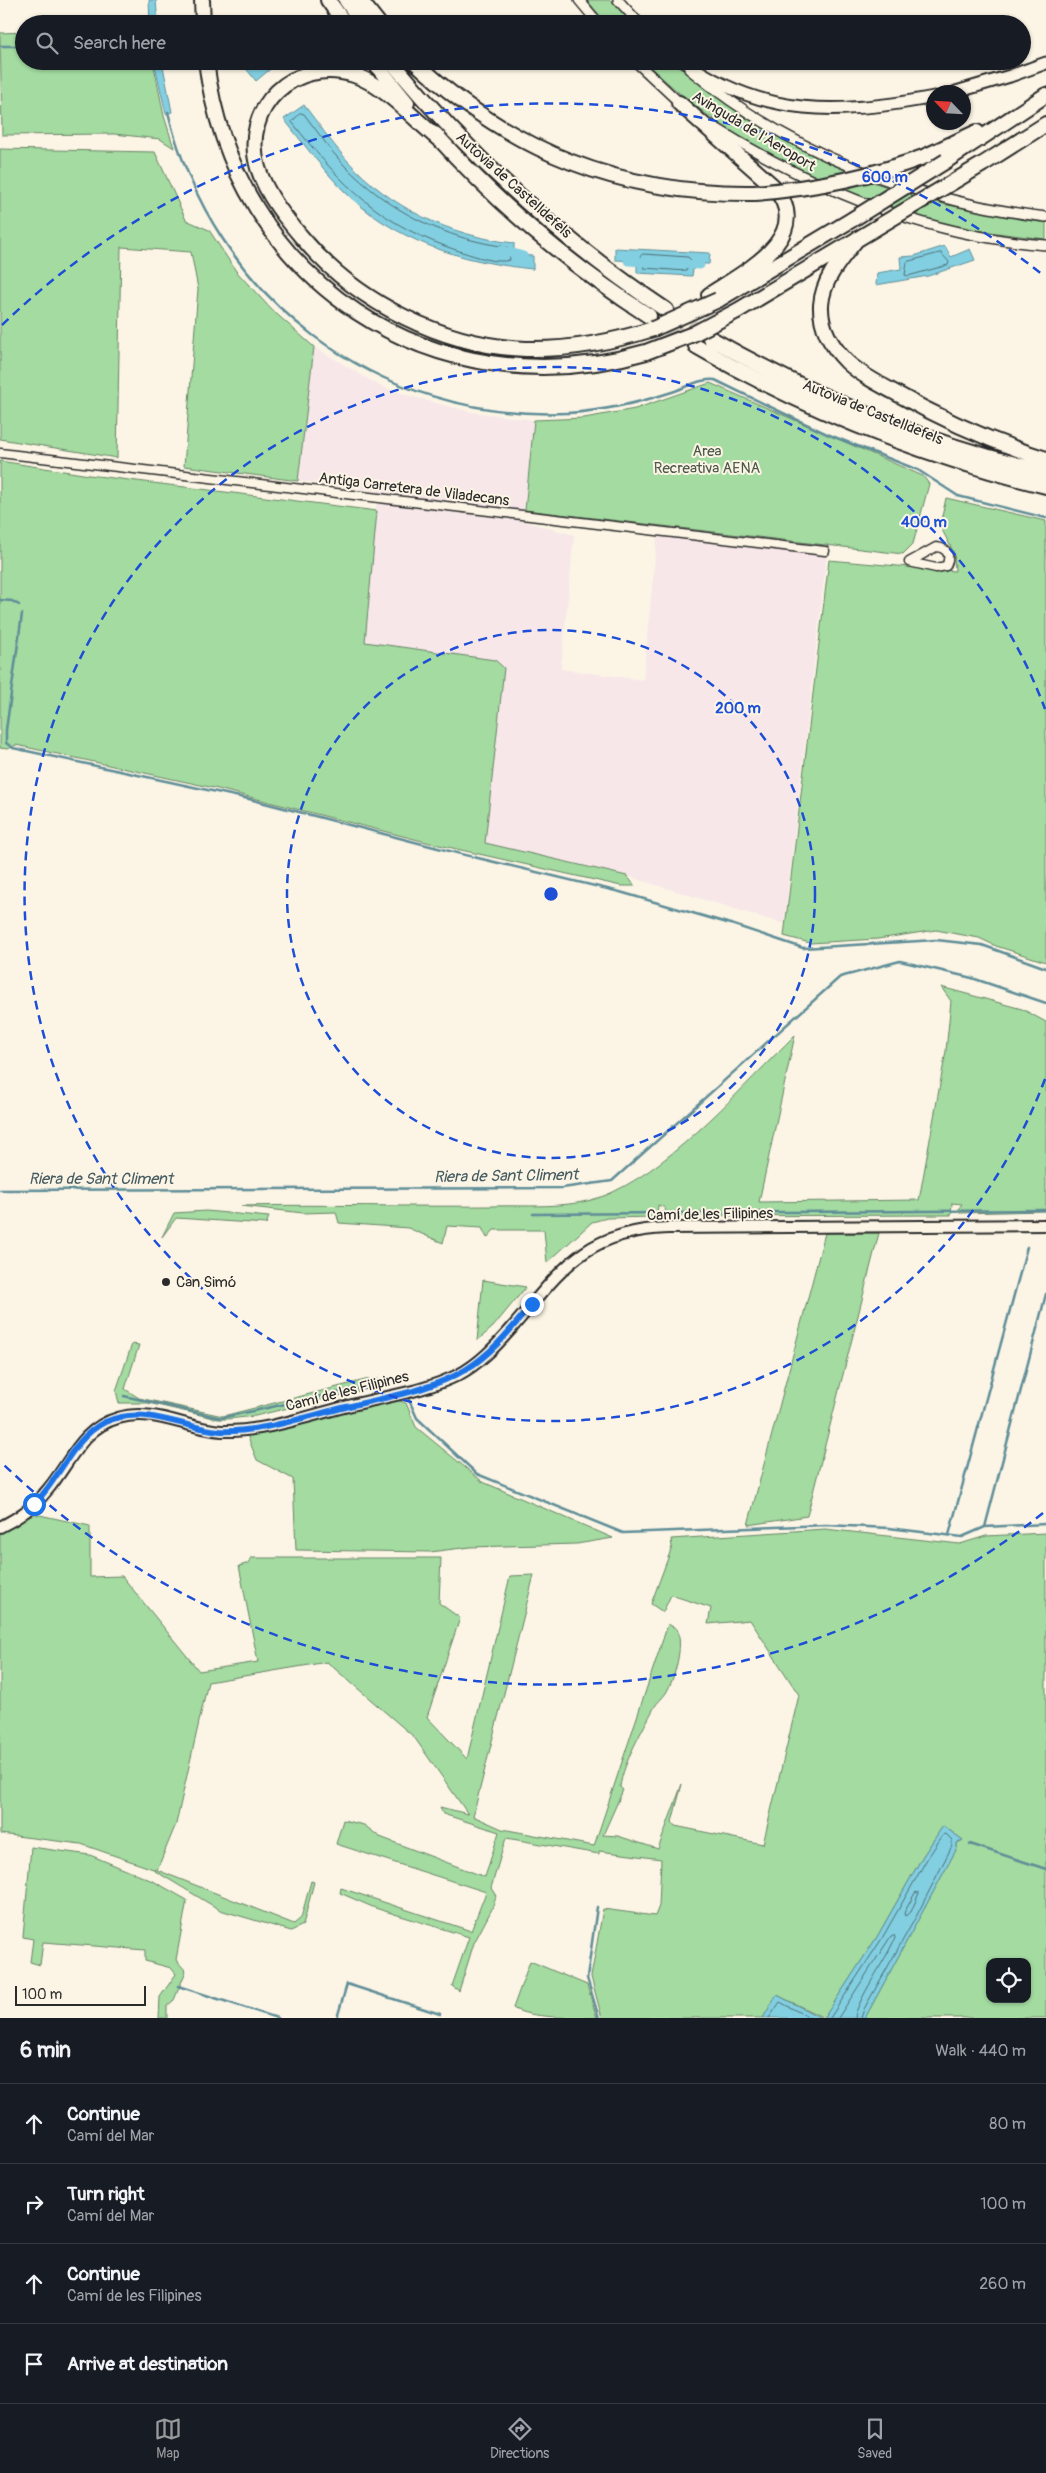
<!DOCTYPE html>
<meta charset="utf-8">
<style>
body{margin:0;font-family:Pangolin,sans-serif;background:#242831;color:#f1f3f6}
.controls{position:absolute;right:15px;bottom:15px;display:grid;overflow:hidden;border-radius:10px;box-shadow:0 1px 4px #0004}
.controls button{width:45px;height:45px;display:grid;place-items:center;padding:0;border:0;border-bottom:1px solid #363941;background:#171b24;color:#f1f3f6;font:25px sans-serif}
.compass{position:absolute;left:926px;top:85px;width:45px;height:45px;border-radius:50%;background:#171b24;box-shadow:0 1px 4px #0004;rotate:295deg}
.scale{position:absolute;left:15px;bottom:12px;width:131px;box-sizing:border-box;padding-left:5px;border:2px solid #2b2b2b;border-top:0;font-size:14px;line-height:18px;white-space:nowrap;color:#2b2b2b;-webkit-text-stroke:4px #fcf5e5;paint-order:stroke}
.stop{position:absolute;width:15px;height:15px;margin:-11px;border:4px solid #1a73e8;border-radius:50%;background:#fff}
.stop.end{background:#1a73e8;border-color:#fff;box-shadow:0 1px 5px #0008}
.list{margin:0;padding:0;list-style:none}
h2{display:flex;justify-content:space-between;align-items:center;height:65px;margin:0;padding:0 20px;font-size:21px}
h2 small{font-size:16px;font-weight:400;color:#9ea1a6}
.list li{display:grid;grid-template-columns:32px 1fr auto;gap:15px;align-items:center;box-sizing:border-box;height:80px;padding:0 20px;border-top:1px solid #363941}
.list b{display:block;font-size:19px;white-space:nowrap}
.list p{margin:0;font-size:16px;white-space:nowrap;color:#9ea1a6}
.list em{font-size:16px;font-style:normal;color:#9ea1a6}
.icon{flex:none;width:28px;height:28px;fill:none;stroke:currentColor;stroke-width:2;stroke-linecap:round;stroke-linejoin:round}
.map{position:relative;flex:none;width:1046px;height:2018px;overflow:hidden}
.search{position:absolute;background:#171b24;box-shadow:0 1px 4px #0004;left:15px;right:15px;top:15px;height:55px;display:flex;align-items:center;gap:12px;box-sizing:border-box;padding:0 18px;border-radius:28px;color:#9ea1a6;font-size:19px}
.sheet{height:385px;background:#171b24}
nav{display:flex;justify-content:space-around;align-items:center;box-sizing:border-box;height:70px;border-top:1px solid #363941;background:#171b24;font-size:14px;color:#9ea1a6}
nav a{display:grid;justify-items:center;gap:2px}
nav .on{color:#98999b}
.map>svg:first-child{display:block}
.built{fill:#f7e7e9}
.green{fill:#a3dba0;stroke:#678366;fill-rule:evenodd}
.water{fill:#82cfe1;stroke:#5f8d98}
.lines{fill:none;stroke-linecap:round;stroke-linejoin:round}
.shore{stroke:#4e6d74;stroke-width:1}
.stream{stroke:#5f8d98;stroke-width:2.5}
.canal{stroke:#82cfe1;stroke-width:9}
.motorway-tunnel{stroke:#d2cdc0;stroke-width:14;stroke-dasharray:14 7;stroke-linecap:butt}
.minor-casing{stroke:#2b2b2b;stroke-width:11}
.tertiary-casing{stroke:#2b2b2b;stroke-width:12}
.secondary-casing{stroke:#2b2b2b;stroke-width:14}
.primary-casing{stroke:#2b2b2b;stroke-width:15}
.motorway-casing{stroke:#2b2b2b;stroke-width:18}
.minor{stroke:#fcf5e5;stroke-width:8}
.tertiary{stroke:#fcf5e5;stroke-width:9}
.secondary{stroke:#fcf5e5;stroke-width:10}
.primary{stroke:#fcf5e5;stroke-width:11}
.motorway{stroke:#fcf5e5;stroke-width:14}
.motorway-bridge-casing{stroke:#2b2b2b;stroke-width:18;stroke-linecap:butt}
.motorway-bridge{stroke:#fcf5e5;stroke-width:14}
.route{stroke:#1a73e8;stroke-width:6}
.ring{fill:none;stroke:#1d4ed8;stroke-width:2.5;stroke-dasharray:9 6}
.poi-dot{fill:#2b2b2b;stroke:#fcf5e5;stroke-width:2}
.labels{text-anchor:middle;stroke-width:4;stroke-linejoin:round;paint-order:stroke}
.street-label{font-size:15px;fill:#2b2b2b;stroke:#fcf5e5}
.park-label{font-size:15px;fill:#495748;stroke:#fcf5e5}
.poi-label{font-size:15px;fill:#2b2b2b;stroke:#fcf5e5;text-anchor:start}
.water-label{font-size:16px;font-style:italic;fill:#455c62;stroke:#fcf5e5}
.centre{fill:#1d4ed8;stroke:#fcf5e5;stroke-width:2.5}
.ring-label{font-size:15px;text-anchor:middle;font-weight:bold;fill:#1d4ed8;stroke:#fcf5e5;stroke-width:4;stroke-linejoin:round;paint-order:stroke}
</style>
<div class="map">
<svg width="1046" height="2018" viewBox="0 0 1046 2018">
<rect width="100%" height="100%" fill="#fcf5e5"/>
<filter id="ink" filterUnits="userSpaceOnUse"><feTurbulence type="fractalNoise" baseFrequency=".02" numOctaves="2"/><feDisplacementMap in="SourceGraphic" scale="10" xChannelSelector="R" yChannelSelector="G"/><feConvolveMatrix kernelMatrix="1 2 1 2 8 2 1 2 1" color-interpolation-filters="sRGB"/></filter>
<g filter="url(#ink)">
<!-- built -->
<path class="built" d="M314,347L380,386L417,398L471,412L534,420L523,521L574,535L561,669L643,680L658,526L828,545L784,924L627,876L485,843L504,668L359,649L378,491L298,481Z"/>
<!-- green -->
<path class="green" d="M587,0H611L634,24H607Z
M24,32V61H153L164,116L174,148L160,139L114,134L2,135L0,33Z
M644,61H673L743,116L802,150L878,184L947,205L1046,219V239C1011,235 976,231 941,223C851,202 761,158 689,101C674,89 659,75 644,61Z
M0,149L155,152L186,220L209,230L236,271L271,309L314,347L298,481L184,466L198,289L191,252L121,247L117,458L0,439Z
M710,383L923,476L929,484L913,544L903,554L525,510L534,420L584,418L635,409Z
M0,461L89,475L377,511L365,642L495,660L504,668L485,843L627,876L635,886H621L430,843L214,788L16,745L7,749L0,748Z
M946,498L1046,521V962L996,946L979,938L936,930L878,939L810,943L784,936L829,560L955,571L954,553L940,526Z
M941,987L1022,1009L1046,1022V1211L959,1213V1208L962,1204L952,1203L951,1215L666,1216L665,1208L658,1205L657,1217L607,1218L592,1222L547,1263L544,1230H494L487,1238L482,1228L447,1226L443,1243L408,1228L339,1223L336,1212L303,1213L241,1206C324,1204 408,1207 491,1206C531,1205 576,1210 613,1192C677,1162 744,1085 795,1035L759,1202L919,1200L946,1051L951,1001Z
M206,1211L269,1217L266,1224L176,1218L162,1237L174,1213Z
M825,1233H879L807,1516L748,1525Z
M483,1280L526,1287L493,1327L477,1341Z
M132,1344L139,1345L125,1389L139,1398L223,1416L365,1380L376,1379L392,1383L255,1416L228,1419H218L148,1403H119L116,1391Z
M397,1400L406,1403L416,1427L483,1482L613,1538L577,1544L470,1547L430,1552L296,1550L293,1479L257,1460L247,1435Z
M35,1514L90,1526V1577L122,1576L199,1671L258,1662L239,1566L249,1563L251,1558H441L439,1603L460,1618L427,1717L467,1759L510,1576L534,1575L473,1816L502,1829L594,1846L668,1624L677,1629C684,1645 675,1678 666,1693C663,1698 657,1702 654,1708C643,1729 623,1763 620,1787L623,1790L603,1835L618,1836L658,1849L682,1784L672,1822L675,1826L763,1844L799,1695L750,1620L708,1624L711,1608L671,1595L663,1612L651,1604L672,1547L671,1539L825,1529L960,1544L986,1536L1046,1533V2018H865L957,1848V1843L963,1840L943,1826L923,1856L877,1937L824,2018L777,1995L763,2018H602L591,1977L603,1909L655,1916L659,1906L661,1859L599,1851V1854L506,1838L491,1888L496,1896L492,1909L474,1943L459,1991L452,1986L469,1937L375,1908L340,1893L341,1888L471,1931L486,1892L336,1844L343,1820L364,1825L380,1837L485,1877L499,1832L443,1814L440,1807L468,1814L414,1737L327,1662L208,1682L176,1824L157,1870L294,1924L301,1918L311,1881L314,1882L303,1925L291,1931L220,1910L155,1871L156,1870L81,1844L0,1834V1533ZM990,1962H1027V1999H990Z
M31,1847L90,1855L155,1882L187,1900L176,1960L186,1971L174,2000L167,2006V2018H159L160,1997L176,1974L171,1968L145,1961V1950L43,1942L40,1965L30,1962L33,1939L23,1937Z
M530,1961L587,1985L597,2018C576,2018 527,2018 513,2008Z"/>
<!-- water -->
<path class="water" d="M149,0H156L158,24H150Z
M154,61H162L172,112L166,114Z
M240,61H270L274,66L256,81Z
M304,105C318,123 331,142 346,159C390,208 450,236 514,243V255L533,256V269C461,262 392,241 340,187C320,166 302,142 284,119Z
M945,246L951,257L970,249L975,260L928,276L876,285L877,273L901,269L900,257L914,256Z
M615,248L710,253L709,264H694L692,276L637,273V261L615,260Z
M943,1826L963,1840L957,1843V1848L865,2018H824L877,1937L923,1856Z
M777,1995L821,2018H763Z"/>
<g class="lines">
<!-- shore -->
<path class="shore" d="M301,113L304,114C317,131 329,149 344,165C389,211 444,239 508,247L510,260C497,264 475,256 462,252C381,226 343,187 292,122Z
M941,253L949,262L948,265L908,276L905,275L907,262Z
M643,254L688,257L691,260L686,271L644,268L640,257Z
M919,1893L911,1912L905,1916L904,1913L915,1893Z
M769,2018L780,2002L810,2018
M830,2018L881,1940L927,1859L943,1835L946,1834L952,1840V1846L917,1915L864,2009L861,2018
M838,2018L891,1936L894,1935L895,1938C888,1957 855,2003 855,2018"/>
<!-- stream -->
<path class="stream" d="M0,46H24
M168,112C213,298 377,422 568,413C603,411 638,403 672,392C685,388 700,378 715,380L827,434L918,470L958,496L1046,518
M0,600L12,601L19,605
M22,614L6,730V743L13,748L249,799L461,854L620,892L734,925L803,948L936,940L982,945L1046,968
M0,1190L562,1188L612,1181L840,977L900,961L972,978L1046,1003
M533,1214L1046,1210
M124,1396L221,1418L382,1383
M409,1400L417,1418L477,1474L623,1533L826,1525L889,1528L962,1537L985,1527L1046,1524
M985,1527L1046,1294
M949,1535L1027,1247
M970,1844L1046,1869
M597,1907L587,1978L599,2018
M178,1986L277,2018
M337,2018L347,1984L440,2014"/>
<!-- canal -->
<path class="canal" d="M503,250L523,256
M628,261L647,262
M683,264L700,265"/>
<!-- motorway-tunnel -->
<path class="motorway-tunnel" d="M671,313L708,336
M649,316L691,342"/>
<!-- minor casing -->
<g class="minor-casing">
<path id="minor" d="M0,453L825,551
M936,547C948,548 951,556 946,566L936,568L909,562Z"/>
</g>
<!-- tertiary casing -->
<g class="tertiary-casing">
<path id="tertiary" d="M579,0L599,24
M618,0L640,24
M635,61L682,105
M689,69C791,154 915,201 1046,217
M711,125C813,189 924,236 1046,245"/>
</g>
<!-- secondary casing -->
<g class="secondary-casing">
<path id="secondary" d="M0,1527C19,1518 36,1505 49,1488C71,1461 82,1428 118,1418C154,1407 187,1429 222,1431C265,1432 311,1415 352,1405C387,1396 426,1391 458,1375C479,1364 495,1347 511,1329C561,1271 584,1231 668,1228L1046,1225"/>
</g>
<!-- primary casing -->
<g class="primary-casing">
<path id="primary" d="M684,61C762,118 842,115 934,97
M956,92L1010,76L1046,63"/>
</g>
<!-- motorway casing -->
<g class="motorway-casing">
<path id="motorway" d="M202,0L203,24
M328,0L345,24
M346,0L363,24
M360,0L379,24
M206,61C233,281 434,413 646,352
M373,61L407,103
M391,61C471,157 562,241 666,310
M414,61C511,152 622,195 755,193
M679,103L773,186C817,236 744,272 709,295
M435,134C497,203 571,266 649,316
M441,141C417,122 383,84 354,75C295,56 240,107 258,168C267,196 286,219 305,241C358,303 444,346 526,349C569,350 612,342 653,329
M926,156L977,132
M946,161L1046,95
M983,164L1046,124
M857,239C842,258 823,278 821,305C820,327 832,347 847,362C860,374 877,383 892,391C941,419 992,442 1046,459
M718,300L853,219
M737,311L876,228
M710,338C815,398 928,444 1046,472
M696,346C805,410 923,456 1046,486"/>
</g>
<!-- minor -->
<use href="#minor" class="minor"/>
<!-- tertiary -->
<use href="#tertiary" class="tertiary"/>
<!-- secondary -->
<use href="#secondary" class="secondary"/>
<!-- primary -->
<use href="#primary" class="primary"/>
<!-- motorway -->
<use href="#motorway" class="motorway"/>
<!-- motorway-bridge casing -->
<g class="motorway-bridge-casing">
<path id="motorway-bridge" d="M755,193C815,188 871,177 926,156
M853,219L946,161
M876,228L983,164
M653,329L718,300
M646,352L693,334L737,311"/>
</g>
<!-- motorway-bridge -->
<use href="#motorway-bridge" class="motorway-bridge"/>
</g>
</g>
<g class="lines" filter="url(#ink)">
<!-- route -->
<path class="route" d="M34,1504C60,1479 72,1438 105,1422C145,1404 180,1428 220,1431C259,1433 308,1416 346,1407C385,1397 430,1391 465,1370C492,1354 512,1328 532,1304"/>
</g>
<!-- distance rings -->
<g class="ring">
<circle cx="551" cy="894" r="264"/>
<path d="M1045 1079A527 527 0 1 1 1045 709"/>
<path d="M1043 1513A791 791 0 0 1 2 1463M2 325A791 791 0 0 1 1043 275"/>
</g>
<!-- markers -->
<circle class="poi-dot" cx="166" cy="1282" r="5"/>
<g class="labels">
<!-- street labels -->
<g class="street-label">
<text transform="translate(754 131) rotate(31)" y="5">Avinguda de l'Aeroport</text>
<text transform="translate(514 185) rotate(42)" y="5">Autovia de Castelldefels</text>
<text transform="translate(873 412) rotate(22)" y="5">Autovia de Castelldefels</text>
<text transform="translate(414 489) rotate(7)" y="5">Antiga Carretera de Viladecans</text>
<text transform="translate(710 1214) rotate(-1)" y="5">Camí de les Filipines</text>
<text transform="translate(347 1391) rotate(-14)" y="5">Camí de les Filipines</text>
</g>
<!-- park labels -->
<g class="park-label">
<text x="707" y="456">Area<tspan x="707" dy="17">Recreativa AENA</tspan></text>
</g>
<!-- poi labels -->
<g class="poi-label">
<text x="176" y="1287">Can Simó</text>
</g>
<!-- water labels -->
<g class="water-label">
<text transform="translate(506 1175) rotate(-1)" y="6">Riera de Sant Climent</text>
<text x="101" y="1184">Riera de Sant Climent</text>
</g>
</g>
<circle cx="551" cy="894" r="8" class="centre"/>
<g class="ring-label">
<text x="885" y="182">600 m</text>
<text x="924" y="527">400 m</text>
<text x="738" y="713">200 m</text>
</g>
</svg>
<div class="controls">
<button><svg class="icon" aria-label="locate" viewBox="0 0 24 24"><circle cx="12" cy="12" r="6"/><path d="M12 2v4M12 18v4M2 12h4M18 12h4"/></svg></button>
</div>
<svg class="compass" viewBox="-18 -18 36 36"><path d="M0-13l5 13h-10z" fill="#e53935"/><path d="M0 13l5-13h-10z" fill="#9ea1a6"/></svg>
<div class="scale">100 m</div>
<div class="stop" style="left:34px;top:1504px"></div>
<div class="stop end" style="left:532px;top:1304px"></div>
<div class="search"><svg class="icon" aria-label="search" viewBox="0 0 24 24"><circle cx="10" cy="10" r="6"/><path d="M15 15l6 6"/></svg>Search here</div>
</div>
<section class="sheet">
<h2>6 min<small>Walk · 440 m</small></h2>
<ul class="list">
<li><svg class="icon" aria-label="ahead" viewBox="0 0 24 24"><path d="M12 20V5M6 11l6-6 6 6"/></svg><div><b>Continue</b><p>Camí del Mar</p></div><em>80 m</em></li>
<li><svg class="icon" aria-label="right" viewBox="0 0 24 24"><path d="M7 20v-9h11M14 6l5 5-5 5"/></svg><div><b>Turn right</b><p>Camí del Mar</p></div><em>100 m</em></li>
<li><svg class="icon" aria-label="ahead" viewBox="0 0 24 24"><path d="M12 20V5M6 11l6-6 6 6"/></svg><div><b>Continue</b><p>Camí de les Filipines</p></div><em>260 m</em></li>
<li><svg class="icon" aria-label="arrive" viewBox="0 0 24 24"><path d="M6 21V4h12l-3 4 3 4H6"/></svg><div><b>Arrive at destination</b></div></li>
</ul>
</section>
<nav>
<a class="on"><svg class="icon" aria-label="map" viewBox="0 0 24 24"><path d="M3 6l6-2 6 2 6-2v14l-6 2-6-2-6 2zM9 4v14M15 6v14"/></svg>Map</a>
<a><svg class="icon" aria-label="directions" viewBox="0 0 24 24"><path d="M12 3l9 9-9 9-9-9zM9 14v-3h6M13 9l2 2-2 2"/></svg>Directions</a>
<a><svg class="icon" aria-label="saved" viewBox="0 0 24 24"><path d="M7 4h10v16l-5-4-5 4z"/></svg>Saved</a>
</nav>
